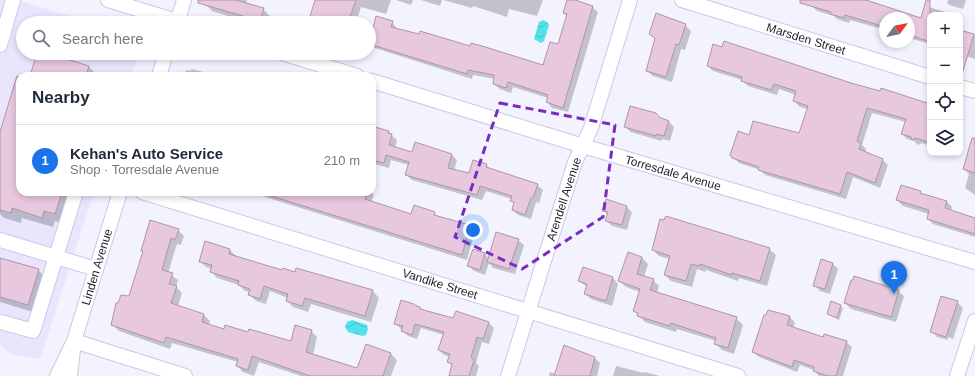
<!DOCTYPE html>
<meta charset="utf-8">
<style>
body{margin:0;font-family:Arial,sans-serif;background:#f2f2f3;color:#1f2937}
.controls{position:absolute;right:12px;top:12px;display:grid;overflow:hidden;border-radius:8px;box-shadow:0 2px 6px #0003}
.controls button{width:36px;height:36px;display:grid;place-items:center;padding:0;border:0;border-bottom:1px solid #e0e1e3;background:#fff;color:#1f2937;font:20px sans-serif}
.compass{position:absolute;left:879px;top:12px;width:36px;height:36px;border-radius:50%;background:#fff;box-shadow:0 2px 6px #0003;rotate:58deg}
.you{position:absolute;left:473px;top:230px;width:14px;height:14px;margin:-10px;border:3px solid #fff;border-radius:50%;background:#1a73e8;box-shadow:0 0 0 6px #1a73e833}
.badge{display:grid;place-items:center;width:26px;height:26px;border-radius:50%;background:#1a73e8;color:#fff;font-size:13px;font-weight:700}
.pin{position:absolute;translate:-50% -33px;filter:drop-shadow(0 1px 2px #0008)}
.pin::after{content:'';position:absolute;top:21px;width:14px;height:12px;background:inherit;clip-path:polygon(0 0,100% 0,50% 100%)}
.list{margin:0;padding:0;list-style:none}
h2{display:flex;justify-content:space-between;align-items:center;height:52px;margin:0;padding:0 16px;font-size:17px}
h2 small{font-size:13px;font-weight:400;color:#747a83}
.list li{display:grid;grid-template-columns:26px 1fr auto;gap:12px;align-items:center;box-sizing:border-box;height:72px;padding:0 16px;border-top:1px solid #e0e1e3}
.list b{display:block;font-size:15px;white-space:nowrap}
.list p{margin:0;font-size:13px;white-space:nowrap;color:#747a83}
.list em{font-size:13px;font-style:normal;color:#747a83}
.icon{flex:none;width:22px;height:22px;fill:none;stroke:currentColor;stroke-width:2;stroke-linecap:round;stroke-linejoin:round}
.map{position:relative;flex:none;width:975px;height:376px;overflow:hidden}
.search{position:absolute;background:#fff;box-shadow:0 2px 6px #0003;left:16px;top:16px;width:360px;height:44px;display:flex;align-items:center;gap:10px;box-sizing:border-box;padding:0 14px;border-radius:22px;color:#747a83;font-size:15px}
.panel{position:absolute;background:#fff;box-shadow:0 2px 6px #0003;left:16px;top:72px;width:360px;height:124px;border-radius:12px}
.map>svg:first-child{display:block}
.built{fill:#e8e5fd}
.water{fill:url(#water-waves)}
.shadow{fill:#0003}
.building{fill:#e7c8df;stroke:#b194a9}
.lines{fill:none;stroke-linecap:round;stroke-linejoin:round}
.minor-casing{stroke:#cbc7e7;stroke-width:16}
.minor{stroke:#fff;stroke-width:14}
.marked{fill:none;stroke:#7b2cbf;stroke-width:3;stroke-dasharray:8 5;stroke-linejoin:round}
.labels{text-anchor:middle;stroke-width:3;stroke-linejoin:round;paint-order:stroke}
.street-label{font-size:12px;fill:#211f2b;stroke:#fff}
</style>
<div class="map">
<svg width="975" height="376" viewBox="0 0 975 376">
<defs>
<pattern id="water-waves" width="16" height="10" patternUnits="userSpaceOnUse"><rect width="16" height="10" fill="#51e2ea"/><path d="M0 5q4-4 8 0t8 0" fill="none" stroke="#46c1c9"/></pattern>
</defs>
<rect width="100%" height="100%" fill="#f3f2ff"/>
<!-- built -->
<path class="built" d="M0,0H18L92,23H23V53H139L132,76H20V192H94L40,359L11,354L0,345Z"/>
<!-- water -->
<path class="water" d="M543,20L547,22L549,25L544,41L541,43L534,39L539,22Z
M352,320L367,325L368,329L366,335L363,336L348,332L345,327L347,322Z"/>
<!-- shadow -->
<path class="shadow" d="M206,0H247L246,4L263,9L270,16L268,23H250L212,11L205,4Z
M316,0H391L386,14L361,7L356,23H309Z
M396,0H413L411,5Z
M421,0H442L440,6Z
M443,0H543L537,16L509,9L507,17L473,6L472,8Z
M569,0L592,7L598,12L568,112L552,108L547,102L548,98L513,87L511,93L500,89L494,84L495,79L473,75L472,79L375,48L369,43L392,22L397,29L544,67L558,45L567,16L564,13Z
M805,0H862L922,19L928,7L946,12L950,15H930V44L909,38V18H885V30L850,20L849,23L837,19L834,16L817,11Z
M948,0H966L963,9L949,5L947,3Z
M685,25L691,31L685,50L681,49L672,82L653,76L647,71Z
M960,31L975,35V59L960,54Z
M725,42L881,93L930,105V146L922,143L918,145L914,141L907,139L902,134L906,122L872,113L862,145L866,149L865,153L883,160L888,165L880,188L853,177L846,199L765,175L760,170L739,163L731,155L749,136L799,135L808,109L800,107L794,101L796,95L779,89L777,95L748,86L742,80L713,71L708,66L723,48Z
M38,53H43L89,67L98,76H31Z
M191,69L208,73L219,76H185L186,70L191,71Z
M20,84V192H75L65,224L55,221L53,227L22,218L21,223L4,218L0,214V136Z
M658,117L668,121L674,127L670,141L662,139L661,141L631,132L625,127Z
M372,132H388L397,140L395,148L413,153L416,143L452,155L457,160L454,171L470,174L486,165L492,170L537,185L543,190L539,203L536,202L531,219L518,215L513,210L515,204L512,199L486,191L482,200L412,180L406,175L409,165L391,160L389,168L374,164L372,170Z
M975,151V195L965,188L969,174L964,169Z
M242,192H370L374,195L371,202L412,215L434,213L438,217L470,226L475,231L467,260L249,192V194Z
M920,192L924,195L947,202L952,207L951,211L975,219V237L933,224L928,219L929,214L903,206L897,200Z
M627,207L632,212L627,230L612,226L606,220L608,215L603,210Z
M178,230L184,236L181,245L177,244L168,273L178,280L176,287L182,293L178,306L204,315L210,321L209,325L224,330L291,342L311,331L317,337L313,355L358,369L366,346L391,354L397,360L391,376H301L259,362L254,376L243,372L237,366L238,362L172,343L170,349L119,331L113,325L130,297L144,252L142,250Z
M518,240L524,245L515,274L493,268L489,263L485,275L474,271L469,266L485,254L489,259Z
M769,249L776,255L767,286L739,278L738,281L706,270L705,272L697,269L692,287L671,281L665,275L669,259L659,256L653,250Z
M230,250L236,256L283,271L296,273L297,269L373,291L379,298L371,322L311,304L308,312L293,307L287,301L288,298L270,291L266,304L256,301L250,295V292L245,291L239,285L217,278L211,271L212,269L206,267L200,261Z
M642,258L648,264L644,277L653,280L659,286L657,293L736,318L743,325L734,354L722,350L715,343L716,341L677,329L676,332L645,322L634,311L640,292L626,287L619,281Z
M0,259L38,270L46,278L36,313L0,302Z
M822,260L833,264L838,269L830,294L820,291L814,285Z
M583,268L613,278L618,284L612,306L591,299L585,294L587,287L579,281Z
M898,291L904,296L896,322L851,309L845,303Z
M832,302L843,308L839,320L828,314Z
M957,302L963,308L953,339L948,337V340L937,337L932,331Z
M416,307L454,320L489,323L494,328L489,344L482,342L476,363L479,366L476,376H450L453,366L448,362L450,357L444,355L439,350L444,335L421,328L417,339L408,336L395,323Z
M768,311L790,317L795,323L793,329L824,338L846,342L852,347L843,376H819L814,370L800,365L797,372L759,357L753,352Z
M564,346L595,358L600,363L597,376H549L550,372L556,374Z
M616,366L644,373L645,372L660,376H613Z"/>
<!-- building -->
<path class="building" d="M198,0H236L264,8L260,21L198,3Z
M315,0H356L348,23H308Z
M567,0H575L593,6L563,108L546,102L548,95L508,82L506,88L493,84L494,75L468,70L467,74L369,44L376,16L393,21L391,27L419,34L420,31L470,46L471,43L482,46L543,65L550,42L558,44L567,14L563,13Z
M800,0H866L921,18L926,0H930V33L928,41L909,35V18H885V27L845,15L844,18L830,14L831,12L800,3Z
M656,13L686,24L679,45L676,44L666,77L646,71L655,38L649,34Z
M960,30L974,34L963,71H960Z
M724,41L851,83L880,91L881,88L930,104V143L916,138L912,140L911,137L901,134L906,119L867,108L857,141L861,143L859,149L883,159L875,183L847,172L840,194L758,170L759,167L732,158L730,155L738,131L749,135L753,121L799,133L808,106L793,101L796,91L774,84L771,90L741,81L742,77L707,66L713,44L722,47Z
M37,53H47L89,66L86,76H30Z
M17,76L20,77V192H62L55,214L44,211L42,218L12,208L11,213L0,210V132Z
M630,106L656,113L659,117L669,121L664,136L656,134V136L624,127Z
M375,127L389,131L388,133L392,134L389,145L412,152L415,142L452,154L448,168L469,173L473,160L487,164L486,167L538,184L533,198H531L525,215L512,210L514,202L510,201L512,196L480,186L477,195L405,175L409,162L386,155L384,163L372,160V137Z
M972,138H975V173L963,169Z
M901,185L921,191L920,193L947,201L945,208L975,218V234L927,219L929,210L896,200Z
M268,192H368L365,199L411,214L414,205L435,212L434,215L470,225L462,255L268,195Z
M606,199L627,206L622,225L605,221L608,212L602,211Z
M666,216L770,248L760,281L732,273V275L700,264L699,266L691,264L686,281L664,275L670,256L652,250L660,219L664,220Z
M150,220L179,229L175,240L171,238L162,270L173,273L169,284L177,286L171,303L204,314L202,322L224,329L225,325L248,332L249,329L291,341L295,325L312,330L306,352L357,368L366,344L391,353L383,376H310L252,356L248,370L236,366L238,359L166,337L164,343L111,325L116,303H118L121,295L129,296L143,251H141Z
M496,232L519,239L509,269L487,262Z
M205,241L230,249L229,254L282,270L283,268L295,272L296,268L373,290L365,316L305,298L302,306L286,301L288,294L264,286L260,299L248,295L250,289L238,285L239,281L210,272L212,265L199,262Z
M473,249L485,253L480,270L467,266Z
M628,252L642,257L637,274L654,279L650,290L737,317L728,348L714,344L716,338L671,323L670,326L637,316L638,313L633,311L640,289L618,281Z
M0,258L39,269L28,305L0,297Z
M821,259L833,263L825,289L813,286Z
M583,267L613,277L606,301L584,294L587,284L578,281Z
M854,276L899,290L891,317L844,303L851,280H853Z
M941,296L958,301L946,337L930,332Z
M401,300L414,304V305L420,307V309L453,318L456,311L489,322L483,339L477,337L471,357L474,360L469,376H449L452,364L447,362L450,354L438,350L444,332L415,324L412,335L401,331L403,326L394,324Z
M831,301L841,305L837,318L827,314Z
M768,310L790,316L787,325L823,337L824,334L847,341L836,376H828L813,371L814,367L794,360L792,367L752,352L764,315H766Z
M564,345L595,357L590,376H554Z"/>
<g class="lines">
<!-- minor casing -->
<g class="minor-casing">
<path id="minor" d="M108,0L183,23
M682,0L930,77
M177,23L184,0
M0,45L13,0
M282,53L357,76
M159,76L166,53
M372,81L583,146L975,262
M960,87L975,91
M142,192L738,376
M0,240L96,269
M1,322L33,331L76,192
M74,341L185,376
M57,376L74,341L120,192
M70,376L73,350
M508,376L575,162L591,128L630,0
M957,376L975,321"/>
</g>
<!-- minor -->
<use href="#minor" class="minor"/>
</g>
<!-- marked area -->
<path class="marked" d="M500,103L615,125L603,217L522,269L455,237Z"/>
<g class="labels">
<!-- street labels -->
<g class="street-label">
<text transform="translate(806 39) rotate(17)" y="4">Marsden Street</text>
<text transform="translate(673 173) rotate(16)" y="4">Torresdale Avenue</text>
<text transform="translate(564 199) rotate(-72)" y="4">Arendell Avenue</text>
<text transform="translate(97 267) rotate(-73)" y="4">Linden Avenue</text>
<text transform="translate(440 284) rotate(17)" y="4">Vandike Street</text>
</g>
</g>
</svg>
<div class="controls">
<button>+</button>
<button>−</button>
<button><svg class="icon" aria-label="locate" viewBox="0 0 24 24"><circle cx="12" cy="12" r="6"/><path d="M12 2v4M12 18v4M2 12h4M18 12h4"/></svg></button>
<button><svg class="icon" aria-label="layers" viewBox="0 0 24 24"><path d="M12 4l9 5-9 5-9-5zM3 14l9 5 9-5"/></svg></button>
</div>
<svg class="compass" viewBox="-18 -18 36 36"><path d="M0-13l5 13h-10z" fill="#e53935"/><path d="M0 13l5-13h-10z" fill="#747a83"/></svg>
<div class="you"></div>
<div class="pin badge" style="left:894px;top:294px">1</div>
<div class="search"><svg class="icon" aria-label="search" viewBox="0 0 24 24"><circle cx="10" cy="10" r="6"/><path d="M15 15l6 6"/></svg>Search here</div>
<section class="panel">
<h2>Nearby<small></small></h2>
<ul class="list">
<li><span class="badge">1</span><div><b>Kehan's Auto Service</b><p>Shop · Torresdale Avenue</p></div><em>210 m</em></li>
</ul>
</section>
</div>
